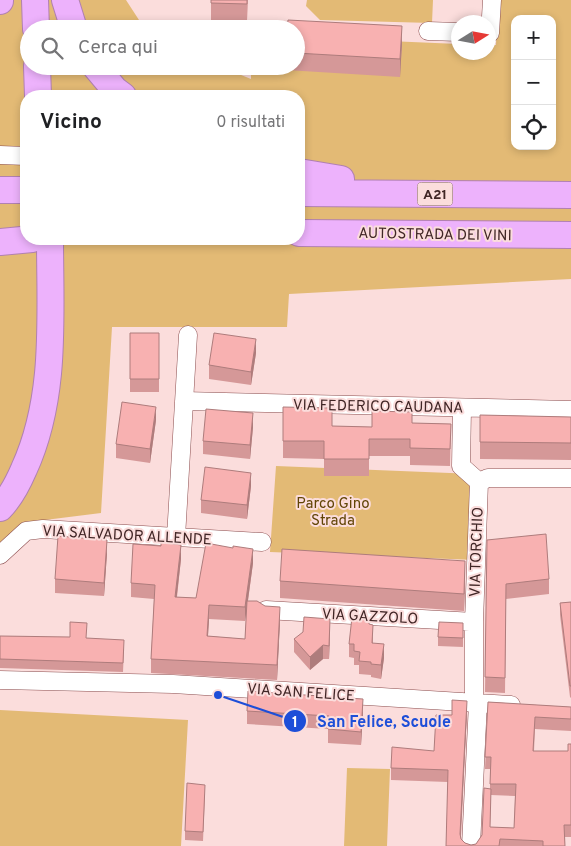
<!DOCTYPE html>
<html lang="it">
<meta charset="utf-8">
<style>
body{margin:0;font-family:Overpass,sans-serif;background:#f6f6f6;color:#202124}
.controls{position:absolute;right:15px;top:15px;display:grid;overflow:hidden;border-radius:10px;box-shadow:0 2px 8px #0003}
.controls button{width:45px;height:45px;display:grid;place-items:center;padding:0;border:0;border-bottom:1px solid #e0e0e0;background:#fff;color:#202124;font:25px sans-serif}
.compass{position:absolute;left:451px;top:15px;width:45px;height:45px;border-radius:50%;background:#fff;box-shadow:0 2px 8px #0003;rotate:79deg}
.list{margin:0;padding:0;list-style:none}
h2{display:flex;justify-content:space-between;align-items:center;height:65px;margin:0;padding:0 20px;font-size:21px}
h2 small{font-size:16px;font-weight:400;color:#757577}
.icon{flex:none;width:28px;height:28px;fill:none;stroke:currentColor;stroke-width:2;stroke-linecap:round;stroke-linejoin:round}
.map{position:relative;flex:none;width:571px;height:846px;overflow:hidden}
.search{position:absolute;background:#fff;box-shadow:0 2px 8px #0003;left:20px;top:20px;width:285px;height:55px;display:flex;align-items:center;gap:12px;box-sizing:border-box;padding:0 18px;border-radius:28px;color:#757577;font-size:19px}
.panel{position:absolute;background:#fff;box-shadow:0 2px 8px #0003;left:20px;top:90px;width:285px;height:155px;border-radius:20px}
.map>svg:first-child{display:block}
.green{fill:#e3ba75;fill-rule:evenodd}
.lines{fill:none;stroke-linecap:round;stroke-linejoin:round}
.minor-casing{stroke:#8c4e4f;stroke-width:19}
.highway-casing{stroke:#b181b1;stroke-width:28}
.minor{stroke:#fff;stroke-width:18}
.highway{stroke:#edb2fc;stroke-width:26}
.wall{fill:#d59898;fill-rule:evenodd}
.shaded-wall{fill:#ae7c7c}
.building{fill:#f8b1b1;stroke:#ae7c7c}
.labels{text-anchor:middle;stroke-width:4;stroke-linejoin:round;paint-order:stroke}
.shield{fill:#fbdddc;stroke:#795d5d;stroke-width:1}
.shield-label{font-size:14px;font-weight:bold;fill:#412626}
.street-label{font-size:15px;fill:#412626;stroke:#fbdddc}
.park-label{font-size:15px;fill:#614405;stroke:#fbdddc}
.leader{fill:none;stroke:#1d4ed8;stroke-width:2}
.callout-dot{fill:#1d4ed8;stroke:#fbdddc;stroke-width:2}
.mark-label{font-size:15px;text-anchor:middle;font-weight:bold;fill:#fff}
.callout-label{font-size:16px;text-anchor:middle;font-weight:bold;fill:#1d4ed8;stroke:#fbdddc;stroke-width:4;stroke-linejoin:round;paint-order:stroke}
</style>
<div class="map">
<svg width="571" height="846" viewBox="0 0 571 846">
<rect width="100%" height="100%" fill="#fbdddc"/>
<!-- green -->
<path class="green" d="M0,0H126L139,20L148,29H29V66H219L251,79V66H296V37L458,44V52H488L489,45H496L498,0H571V279L289,294L287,327H112L101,513L29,522L0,550ZM515,19H552V146H515ZM26,96H299V239H26Z
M307,0H433L432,23L320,20L306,6Z
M276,466L475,474L476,560L270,552Z
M0,710L188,720L181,846H0Z
M347,768L390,769L387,846H344Z"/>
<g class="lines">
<!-- minor casing -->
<g class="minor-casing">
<path id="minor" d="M428,31L458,32
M488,33H490L492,0
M0,155L26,156
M184,401L571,410
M462,409L461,466L479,482
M479,482L488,478H571
M176,537L188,335
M0,555L26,531L43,529L262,542
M266,610L474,622
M0,680L173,684L511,705
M474,703V622L479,482
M471,846L478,703"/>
</g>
<!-- highway casing -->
<g class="highway-casing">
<path id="highway" d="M35,0L36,29
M65,0L74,29
M0,1V0
M37,66L38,96
M95,66L115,90L123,96
M299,172L341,179
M0,190H26
M299,193L571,195
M299,233L571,235
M0,242L32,239
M0,508C10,498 18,483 24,469C57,397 50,316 50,239"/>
</g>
<!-- minor -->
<use href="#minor" class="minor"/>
<!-- highway -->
<use href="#highway" class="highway"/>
</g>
<!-- wall -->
<path class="wall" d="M211,0H248L247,21L211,20Z
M296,29L402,43L400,77L286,70V66H296Z
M130,333H159V392H130Z
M256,353L251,385L209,379V365Z
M283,407L332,426L372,427L412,423L451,424L450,466L410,465V456H369V476H324V459L283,458Z
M480,415L571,417V460L480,459Z
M156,420L150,463L116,458V444Z
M253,427L250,459L203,454V441Z
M251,486L247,519L201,513V500Z
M487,540L549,579V594L506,599L505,693L485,692Z
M161,546L181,559L177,597L196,598L253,563L248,601L280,621L277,680L151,673V659L154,599L131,597V583ZM247,608L245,639L208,636L209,619L245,621Z
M107,553L104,596L55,593V579Z
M465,578L464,611L280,598V581Z
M571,602V698L570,697L560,615V603Z
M463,623V647L438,646V637Z
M369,624L373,638V643L384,658L381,679L371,677V675L359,674V665H354V658L349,657V644Z
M330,632L329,659H323L310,670L294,652V639Z
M0,636L87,638L124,649L123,672L0,668Z
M488,702L571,707V731L535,729L534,751H568L571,744V837H565V846H446L448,782L391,780V768L434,751L452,715L467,712L461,836V839L465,843L471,845L476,844L482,835L490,789V769H485ZM491,795L515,796L514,828L490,827Z
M247,711L363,712L361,745L328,743V729L247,724Z
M205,794L203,841L185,840V831Z"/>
<!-- shaded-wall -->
<path class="shaded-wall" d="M402,26V43L400,77V59Z
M256,339V353L251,385V372Z
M156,407V420L150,463V449Z
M253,413V427L250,459V445Z
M251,473V486L247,519V505Z
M107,540V553L104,596V583Z
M181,545V559L175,611V597Z
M253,549V563L245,621V607Z
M465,561V578L464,611V594Z
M209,605V619L207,651V636Z
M280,607V621L277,680V665Z
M330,619V632L329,659V646Z
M384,644V658L381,679V665Z
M323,645V659L310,670V657Z
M363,699V712L361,745V732Z
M467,701V712L460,845V834Z"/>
<!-- building -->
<path class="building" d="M211,0H247V4L211,3Z
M288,20L402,26L400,59L296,53V29H287Z
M130,333H159V379H130Z
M214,333L256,339L251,372L209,365Z
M122,402L156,407L150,449L116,444Z
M283,407L332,408V426L372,427V411L412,412V423L451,424L450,449L410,448V439H369V459H324V441H283Z
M206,409L253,413L250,445L203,441Z
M480,415L571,417V443L480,442Z
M205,467L251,473L247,505L201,500Z
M546,534L549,579L506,584L505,678L485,677L487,540Z
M58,536L107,540L104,583L55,579Z
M161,542L181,545L175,597L196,598L206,543L233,548V546L253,549L245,607L209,605L207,636L245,639L247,601H257L265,606L280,607L277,665L151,659L155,585L131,583L133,544L161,546Z
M282,549L465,561L464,594L280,581Z
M571,602V686H570L560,603Z
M304,617L330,619L329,646L323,645L310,657L294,639L303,632Z
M352,617L369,620V624L373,625L372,643L384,644L381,665L371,664V662L359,661L360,652L354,651V644H349Z
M70,622L87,623L86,638L124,640L123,663L0,659V636L70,637Z
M439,622L463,623V638L438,637Z
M248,691L363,699L361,732L328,729L329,716L247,711Z
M452,700L467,701L460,834L461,839L465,843L471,845L476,844L482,835L484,788L491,789L490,827L514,828L516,784H490L491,757H485L488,702L571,707V719L535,717L533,751H568V744H571V825H564L565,846H543V841L500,839L499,846H446L448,770L391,768L392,747L434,751L436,715H452Z
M187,783L205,785L203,832L185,831Z"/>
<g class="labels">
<!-- shield labels -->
<rect class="shield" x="417.5" y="182.5" width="35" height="23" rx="4"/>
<g class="shield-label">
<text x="435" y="199">A21</text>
</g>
<!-- street labels -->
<g class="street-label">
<text transform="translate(435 234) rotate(1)" y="5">AUTOSTRADA DEI VINI</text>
<text transform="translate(378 406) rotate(1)" y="5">VIA FEDERICO CAUDANA</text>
<text transform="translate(127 535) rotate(3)" y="5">VIA SALVADOR ALLENDE</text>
<text transform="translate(476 552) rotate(-88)" y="5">VIA TORCHIO</text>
<text transform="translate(370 616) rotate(3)" y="5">VIA GAZZOLO</text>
<text transform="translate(301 692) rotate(4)" y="5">VIA SAN FELICE</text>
</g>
<!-- park labels -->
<g class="park-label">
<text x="333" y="508">Parco Gino<tspan x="333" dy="17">Strada</tspan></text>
</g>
</g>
<!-- callouts -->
<path class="leader" d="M218 695L295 721"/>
<g class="callout-dot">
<circle cx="218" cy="695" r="5"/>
<circle cx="295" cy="721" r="12"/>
</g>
<g class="mark-label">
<text x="295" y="727">1</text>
</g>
<g class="callout-label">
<text x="384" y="727">San Felice, Scuole</text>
</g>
</svg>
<div class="controls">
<button>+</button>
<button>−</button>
<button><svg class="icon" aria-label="locate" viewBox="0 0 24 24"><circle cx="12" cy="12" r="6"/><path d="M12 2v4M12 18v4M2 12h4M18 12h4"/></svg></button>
</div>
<svg class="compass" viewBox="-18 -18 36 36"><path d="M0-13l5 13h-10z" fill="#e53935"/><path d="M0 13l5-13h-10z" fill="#757577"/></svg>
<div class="search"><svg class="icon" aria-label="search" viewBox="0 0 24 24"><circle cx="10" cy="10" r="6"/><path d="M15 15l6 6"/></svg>Cerca qui</div>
<section class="panel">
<h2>Vicino<small>0 risultati</small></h2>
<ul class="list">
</ul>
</section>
</div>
